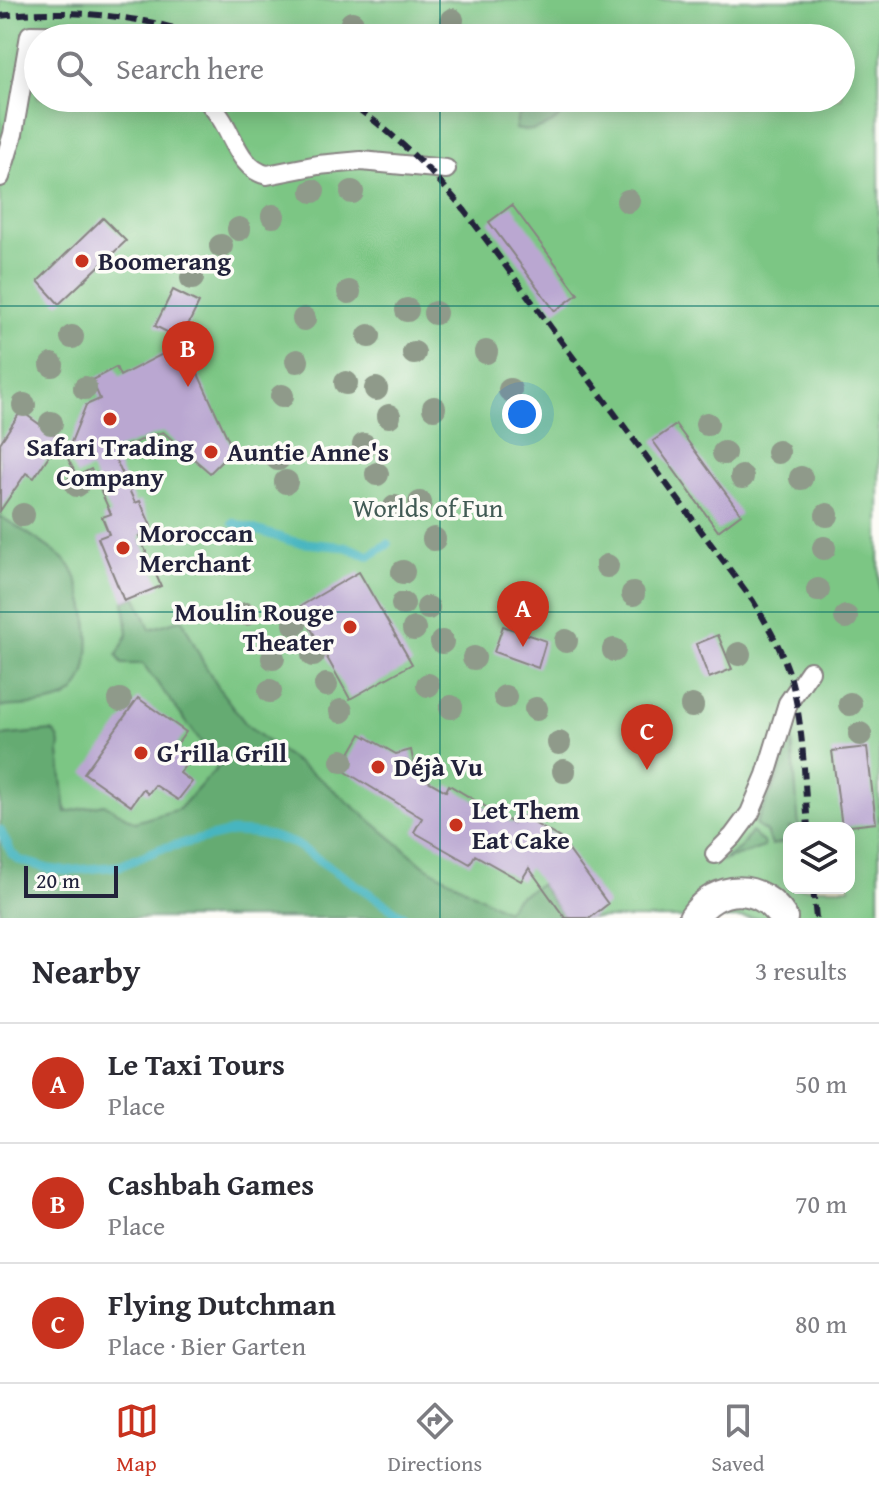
<!DOCTYPE html>
<meta charset="utf-8">
<style>
body{margin:0;font-family:"Gentium Book Plus",serif;background:#f2f2f3;color:#2b2b33}
.controls{position:absolute;right:24px;bottom:24px;display:grid;overflow:hidden;border-radius:16px;box-shadow:0 4px 20px #0003}
.controls button{width:72px;height:72px;display:grid;place-items:center;padding:0;border:0;border-bottom:2px solid #e1e1e2;background:#fff;color:#2b2b33;font:40px sans-serif}
.scale{position:absolute;left:24px;bottom:20px;width:94px;box-sizing:border-box;padding-left:8px;border:4px solid #22223b;border-top:0;font-size:22px;line-height:28px;white-space:nowrap;color:#22223b;-webkit-text-stroke:6px #fdfcf7;paint-order:stroke}
.you{position:absolute;left:522px;top:414px;width:28px;height:28px;margin:-20px;border:6px solid #fff;border-radius:50%;background:#1a73e8;box-shadow:0 0 0 12px #1a73e833}
.badge{display:grid;place-items:center;width:52px;height:52px;border-radius:50%;background:#c8321e;color:#fff;font-size:26px;font-weight:700}
.pin{position:absolute;translate:-50% -66px;filter:drop-shadow(0 2px 4px #0008)}
.pin::after{content:'';position:absolute;top:42px;width:28px;height:24px;background:inherit;clip-path:polygon(0 0,100% 0,50% 100%)}
.list{margin:0;padding:0;list-style:none}
h2{display:flex;justify-content:space-between;align-items:center;height:104px;margin:0;padding:0 32px;font-size:34px}
h2 small{font-size:26px;font-weight:400;color:#7c7c81}
.list li{display:grid;grid-template-columns:52px 1fr auto;gap:24px;align-items:center;box-sizing:border-box;height:120px;padding:0 32px;border-top:2px solid #e1e1e2}
.list b{display:block;font-size:30px;white-space:nowrap}
.list p{margin:0;font-size:26px;white-space:nowrap;color:#7c7c81}
.list em{font-size:26px;font-style:normal;color:#7c7c81}
.icon{flex:none;width:44px;height:44px;fill:none;stroke:currentColor;stroke-width:2;stroke-linecap:round;stroke-linejoin:round}
.map{position:relative;flex:none;width:879px;height:918px;overflow:hidden}
.search{position:absolute;background:#fff;box-shadow:0 4px 20px #0003;left:24px;right:24px;top:24px;height:88px;display:flex;align-items:center;gap:20px;box-sizing:border-box;padding:0 28px;border-radius:44px;color:#7c7c81;font-size:30px}
.sheet{height:464px;background:#fff}
nav{display:flex;justify-content:space-around;align-items:center;box-sizing:border-box;height:112px;border-top:2px solid #e1e1e2;background:#fff;font-size:22px;color:#7c7c81}
nav a{display:grid;justify-items:center;gap:4px}
nav .on{color:#c8321e}
.map>svg:first-child{display:block}
.green{fill:#7cc684;stroke:#4f7460;stroke-width:2;fill-rule:evenodd}
.forest{fill:#65ab72;stroke:#446656;stroke-width:2}
.lines{fill:none;stroke-linecap:round;stroke-linejoin:round}
.stream{stroke:#47b5c0;stroke-width:9}
.building{fill:#baa7d1}
.service-casing{stroke:#888483;stroke-width:22}
.pedestrian-casing{stroke:#888483;stroke-width:32}
.service{stroke:#fff;stroke-width:18}
.pedestrian{stroke:#fff;stroke-width:28}
.rail{stroke:#22223b;stroke-width:6;stroke-dasharray:12 6;stroke-linecap:butt}
.tree{fill:#8f9a8a}
.grid{fill:none;stroke:#0f766e;stroke-width:2;stroke-opacity:0.55}
.poi-dot{fill:#c8321e;stroke:#fdfcf7;stroke-width:3}
.labels{text-anchor:middle;stroke-width:7;stroke-linejoin:round;paint-order:stroke}
.poi-label{font-size:26px;font-weight:bold;fill:#22223b;stroke:#fdfcf7;text-anchor:start}
.park-label{font-size:26px;fill:#425b55;stroke:#fdfcf7}
</style>
<div class="map">
<svg width="879" height="918" viewBox="0 0 879 918">
<rect width="100%" height="100%" fill="#fdfcf7"/>
<filter id="ink" filterUnits="userSpaceOnUse"><feTurbulence type="fractalNoise" baseFrequency=".0125" numOctaves="2"/><feDisplacementMap in="SourceGraphic" scale="16" xChannelSelector="R" yChannelSelector="G"/><feConvolveMatrix kernelMatrix="1 2 1 2 8 2 1 2 1" color-interpolation-filters="sRGB"/></filter>
<filter id="wash" filterUnits="userSpaceOnUse"><feTurbulence type="fractalNoise" baseFrequency=".006" numOctaves="4" result="noise"/><feDisplacementMap in="SourceGraphic" scale="32" xChannelSelector="R" yChannelSelector="G"/><feGaussianBlur stdDeviation="1.8" result="paint"/><feColorMatrix in="noise" values="0 0 0 0 0 0 0 0 0 0 0 0 0 0 0 0 0 1.4 0 .05"/><feComposite in="paint" operator="in"/></filter>
<g filter="url(#wash)">
<rect width="100%" height="100%" fill="#eee7cb"/>
<!-- green -->
<path class="green" d="M0,0H879V918H0ZM38,38H841V98H38ZM789,828H849V888H789Z"/>
<!-- forest -->
<path class="forest" d="M567,103C565,108 563,112 560,116C551,128 529,133 515,129L518,116L523,113L539,115L555,104Z
M0,516C16,526 60,552 70,566C88,594 102,678 67,697C48,707 20,705 0,707Z
M136,597L150,629L182,619L203,662L220,690L246,724L272,745L323,781L425,866L506,911L516,898L540,884L565,918H0V736L52,731C60,737 61,743 59,752L66,812L104,804L135,822L179,809L219,766L143,664H122L117,655L128,634L124,601Z
M791,726L799,828H789V841L772,845L766,832L755,825L778,778Z
M751,832L763,842L764,847L722,861L741,847Z"/>
<g class="lines">
<!-- stream -->
<path class="stream" d="M233,523L295,542L347,547L369,556L388,544
M0,830L12,854L19,860L49,869L65,871L120,866L160,849L232,832L253,833L271,836L295,844L406,918"/>
</g>
<g id="blocks">
<!-- building -->
<path class="building" d="M512,205L578,294L555,311L489,222Z
M103,218L126,241L59,304L38,281Z
M173,290L199,303L181,339L155,326Z
M184,343L233,450L210,473L163,432L112,451L135,503L140,501L151,526V530L139,536L161,586L124,601L98,538L109,534L102,517L111,514L91,469L77,476L66,455L86,405L100,399L92,380L116,367L120,376Z
M21,411L60,439L34,478L26,473L0,511V443Z
M676,425L741,514L718,531L653,441Z
M359,572L412,664L350,699L299,607Z
M503,626L546,641L538,668L494,652Z
M718,635L732,669L709,678L696,644Z
M138,698L186,732L175,747L190,758L180,773L192,782L178,800L155,785L148,794L143,789L131,806L84,773Z
M361,734L396,754L411,750L416,774L446,791L449,785L513,823L518,814L560,838L608,904L590,918H565L529,868L521,881L475,855L470,864L414,832L422,818L341,769Z
M867,747L876,823L842,827L832,751Z"/>
</g>
</g>
<g filter="url(#ink)">
<use href="#blocks" fill-opacity="0" stroke="#888483" stroke-width="2"/>
<g class="lines">
<!-- service casing -->
<g class="service-casing">
<path id="service" d="M206,98C211,105 217,112 222,120C234,139 242,170 267,175L318,165L361,161L446,169
M0,177L13,134L30,35L110,36L117,38
M715,854L733,836L750,813L766,775L788,703L810,671"/>
</g>
<!-- pedestrian casing -->
<g class="pedestrian-casing">
<path id="pedestrian" d="M693,918C717,883 760,882 783,918"/>
</g>
<!-- service -->
<use href="#service" class="service"/>
<!-- pedestrian -->
<use href="#pedestrian" class="pedestrian"/>
<!-- rail -->
<path class="rail" d="M0,16C51,10 104,13 154,23C172,27 190,33 208,38
M342,98C390,129 429,167 465,211L753,601C768,626 783,651 791,679C804,727 804,779 808,828
M813,888L816,918"/>
</g>
<!-- trees -->
<g class="tree">
<circle cx="452" cy="20" r="12"/>
<circle cx="352" cy="23" r="12"/>
<circle cx="313" cy="191" r="12"/>
<circle cx="352" cy="192" r="12"/>
<circle cx="628" cy="201" r="12"/>
<circle cx="273" cy="216" r="12"/>
<circle cx="239" cy="229" r="12"/>
<circle cx="221" cy="246" r="12"/>
<circle cx="192" cy="278" r="12"/>
<circle cx="349" cy="292" r="12"/>
<circle cx="407" cy="310" r="12"/>
<circle cx="435" cy="313" r="12"/>
<circle cx="304" cy="319" r="12"/>
<circle cx="369" cy="336" r="12"/>
<circle cx="72" cy="337" r="12"/>
<circle cx="486" cy="352" r="12"/>
<circle cx="414" cy="353" r="12"/>
<circle cx="297" cy="361" r="12"/>
<circle cx="52" cy="365" r="12"/>
<circle cx="346" cy="383" r="12"/>
<circle cx="85" cy="388" r="12"/>
<circle cx="376" cy="389" r="12"/>
<circle cx="510" cy="390" r="12"/>
<circle cx="282" cy="396" r="12"/>
<circle cx="24" cy="405" r="12"/>
<circle cx="434" cy="408" r="12"/>
<circle cx="389" cy="416" r="12"/>
<circle cx="51" cy="423" r="12"/>
<circle cx="707" cy="424" r="12"/>
<circle cx="364" cy="445" r="12"/>
<circle cx="778" cy="452" r="12"/>
<circle cx="724" cy="453" r="12"/>
<circle cx="278" cy="459" r="12"/>
<circle cx="377" cy="474" r="12"/>
<circle cx="742" cy="477" r="12"/>
<circle cx="801" cy="478" r="12"/>
<circle cx="286" cy="482" r="12"/>
<circle cx="77" cy="485" r="12"/>
<circle cx="420" cy="503" r="12"/>
<circle cx="395" cy="507" r="12"/>
<circle cx="23" cy="515" r="12"/>
<circle cx="827" cy="515" r="12"/>
<circle cx="434" cy="539" r="12"/>
<circle cx="824" cy="548" r="12"/>
<circle cx="607" cy="566" r="12"/>
<circle cx="403" cy="572" r="12"/>
<circle cx="818" cy="590" r="12"/>
<circle cx="633" cy="594" r="12"/>
<circle cx="403" cy="604" r="12"/>
<circle cx="428" cy="608" r="12"/>
<circle cx="246" cy="614" r="12"/>
<circle cx="846" cy="617" r="12"/>
<circle cx="295" cy="624" r="12"/>
<circle cx="414" cy="629" r="12"/>
<circle cx="566" cy="641" r="12"/>
<circle cx="442" cy="642" r="12"/>
<circle cx="614" cy="650" r="12"/>
<circle cx="739" cy="654" r="12"/>
<circle cx="313" cy="655" r="12"/>
<circle cx="273" cy="658" r="12"/>
<circle cx="474" cy="658" r="12"/>
<circle cx="326" cy="685" r="12"/>
<circle cx="428" cy="685" r="12"/>
<circle cx="270" cy="691" r="12"/>
<circle cx="505" cy="697" r="12"/>
<circle cx="120" cy="700" r="12"/>
<circle cx="850" cy="704" r="12"/>
<circle cx="692" cy="706" r="12"/>
<circle cx="451" cy="707" r="12"/>
<circle cx="536" cy="709" r="12"/>
<circle cx="341" cy="711" r="12"/>
<circle cx="860" cy="734" r="12"/>
<circle cx="559" cy="743" r="12"/>
<circle cx="342" cy="761" r="12"/>
<circle cx="564" cy="771" r="12"/>
</g>
</g>
<!-- grid -->
<path class="grid" d="M440,0V38M440,98V918M0,306H879M0,612H879"/>
<!-- markers -->
<g class="poi-dot">
<circle cx="82" cy="261" r="8"/>
<circle cx="110" cy="419" r="8"/>
<circle cx="211" cy="452" r="8"/>
<circle cx="123" cy="548" r="8"/>
<circle cx="350" cy="627" r="8"/>
<circle cx="141" cy="753" r="8"/>
<circle cx="378" cy="767" r="8"/>
<circle cx="456" cy="825" r="8"/>
</g>
<g class="labels">
<!-- poi labels -->
<g class="poi-label">
<text x="98" y="270">Boomerang</text>
<text x="110" y="456" text-anchor="middle">Safari Trading<tspan x="110" dy="30">Company</tspan></text>
<text x="227" y="461">Auntie Anne's</text>
<text x="139" y="542">Moroccan<tspan x="139" dy="30">Merchant</tspan></text>
<text x="334" y="621" text-anchor="end">Moulin Rouge<tspan x="334" dy="30">Theater</tspan></text>
<text x="157" y="762">G'rilla Grill</text>
<text x="394" y="776">Déjà Vu</text>
<text x="472" y="819">Let Them<tspan x="472" dy="30">Eat Cake</tspan></text>
</g>
<!-- park labels -->
<g class="park-label">
<text x="428" y="517">Worlds of Fun</text>
</g>
</g>
</svg>
<div class="controls">
<button><svg class="icon" aria-label="layers" viewBox="0 0 24 24"><path d="M12 4l9 5-9 5-9-5zM3 14l9 5 9-5"/></svg></button>
</div>
<div class="scale">20 m</div>
<div class="you"></div>
<div class="pin badge" style="left:523px;top:647px">A</div>
<div class="pin badge" style="left:188px;top:387px">B</div>
<div class="pin badge" style="left:647px;top:770px">C</div>
<div class="search"><svg class="icon" aria-label="search" viewBox="0 0 24 24"><circle cx="10" cy="10" r="6"/><path d="M15 15l6 6"/></svg>Search here</div>
</div>
<section class="sheet">
<h2>Nearby<small>3 results</small></h2>
<ul class="list">
<li><span class="badge">A</span><div><b>Le Taxi Tours</b><p>Place</p></div><em>50 m</em></li>
<li><span class="badge">B</span><div><b>Cashbah Games</b><p>Place</p></div><em>70 m</em></li>
<li><span class="badge">C</span><div><b>Flying Dutchman</b><p>Place · Bier Garten</p></div><em>80 m</em></li>
</ul>
</section>
<nav>
<a class="on"><svg class="icon" aria-label="map" viewBox="0 0 24 24"><path d="M3 6l6-2 6 2 6-2v14l-6 2-6-2-6 2zM9 4v14M15 6v14"/></svg>Map</a>
<a><svg class="icon" aria-label="directions" viewBox="0 0 24 24"><path d="M12 3l9 9-9 9-9-9zM9 14v-3h6M13 9l2 2-2 2"/></svg>Directions</a>
<a><svg class="icon" aria-label="saved" viewBox="0 0 24 24"><path d="M7 4h10v16l-5-4-5 4z"/></svg>Saved</a>
</nav>
